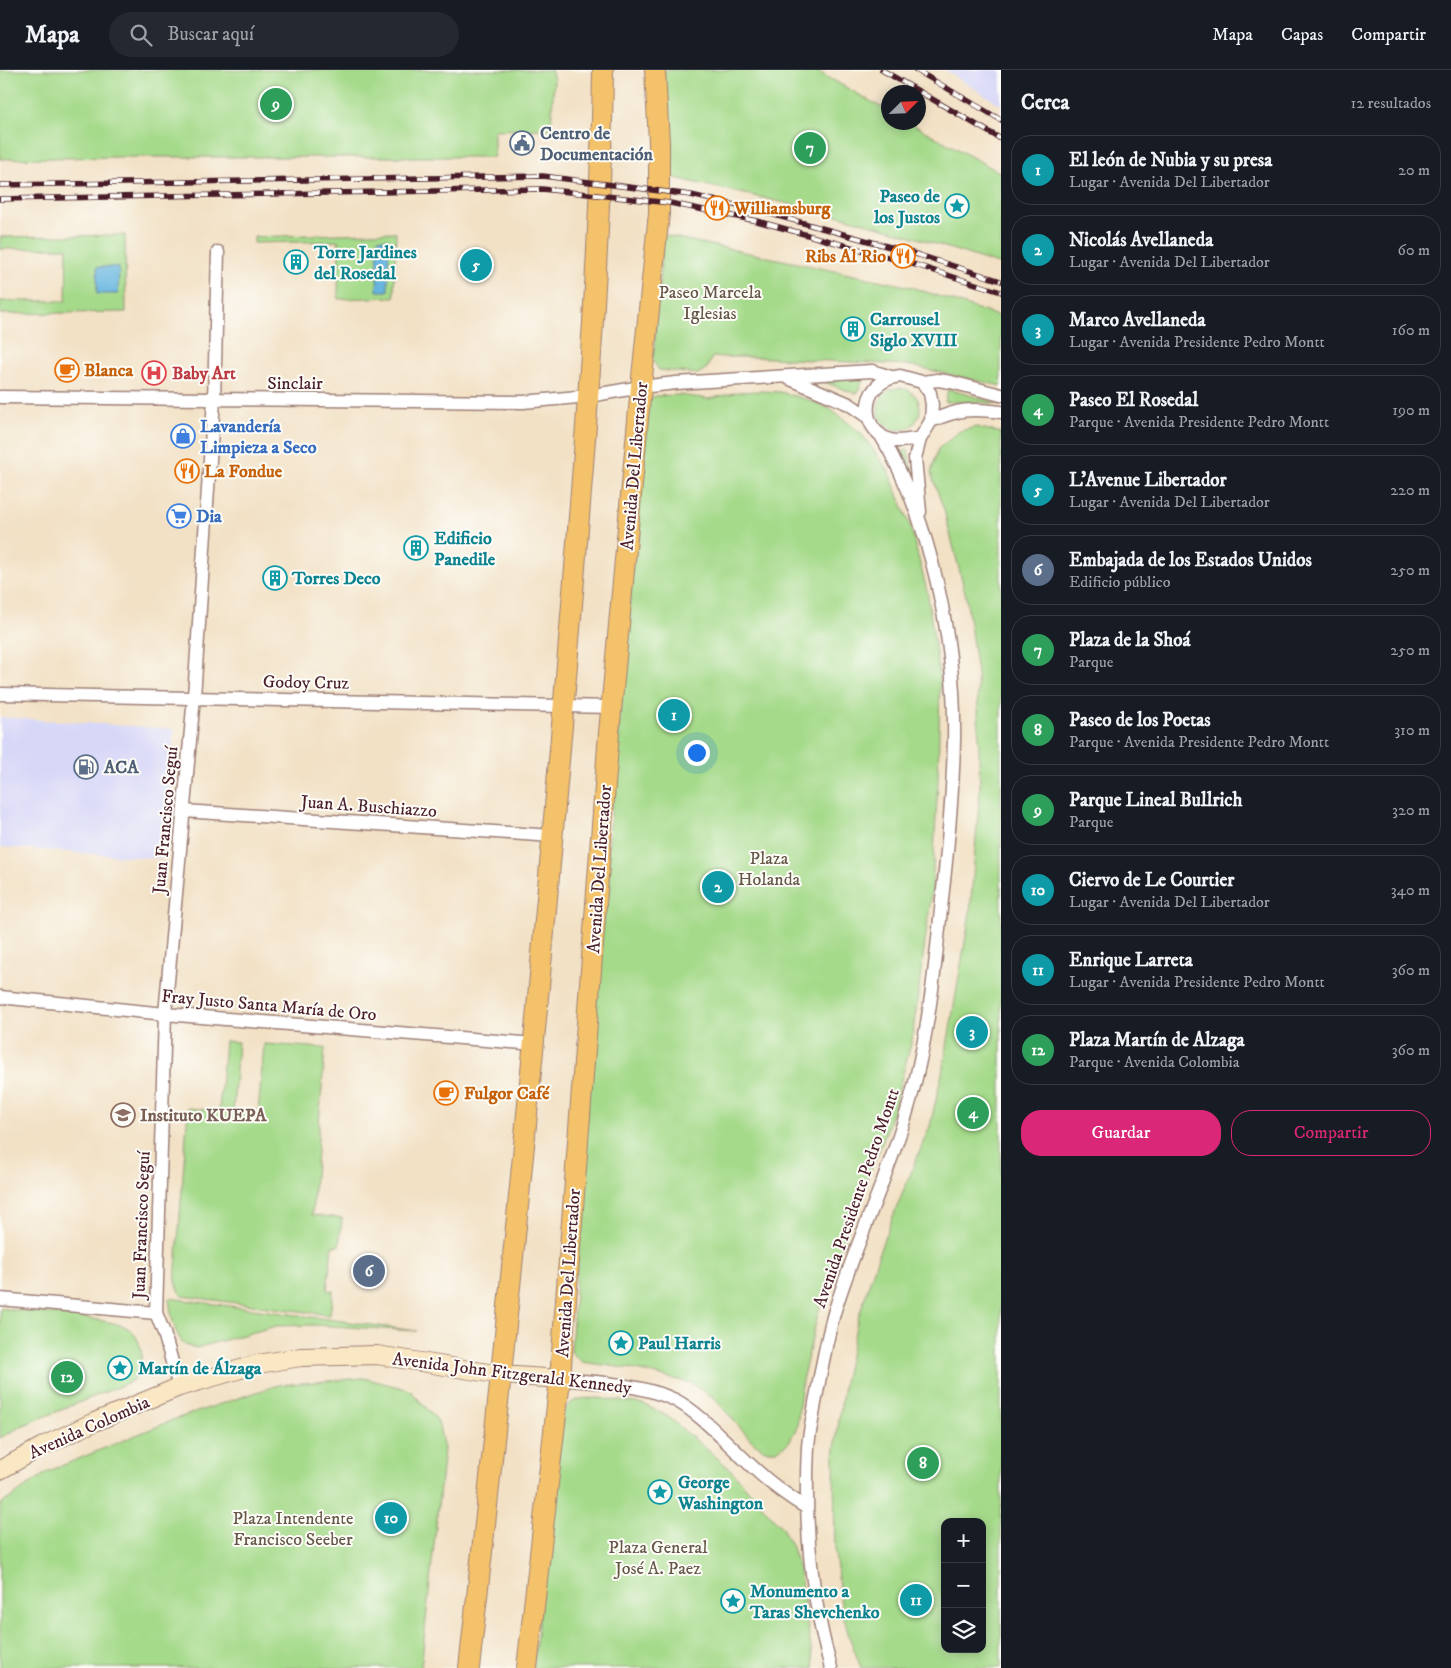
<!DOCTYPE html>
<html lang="es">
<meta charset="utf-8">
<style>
body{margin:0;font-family:"IM FELL DW Pica",serif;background:#242831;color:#f1f3f6}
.controls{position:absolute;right:15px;bottom:15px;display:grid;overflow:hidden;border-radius:10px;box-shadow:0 2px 12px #0003}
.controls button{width:45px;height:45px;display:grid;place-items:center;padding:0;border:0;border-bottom:1px solid #363941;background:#171b24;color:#f1f3f6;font:25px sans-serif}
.compass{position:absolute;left:881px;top:15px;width:45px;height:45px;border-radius:50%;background:#171b24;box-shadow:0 2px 12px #0003;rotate:66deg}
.you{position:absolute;left:696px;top:682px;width:18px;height:18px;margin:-12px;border:4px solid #fff;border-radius:50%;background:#1a73e8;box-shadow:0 0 0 8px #1a73e833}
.badge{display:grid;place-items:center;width:32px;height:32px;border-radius:50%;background:#db2777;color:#fff;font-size:16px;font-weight:700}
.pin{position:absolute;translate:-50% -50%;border:2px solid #fff;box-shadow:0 1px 5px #0006}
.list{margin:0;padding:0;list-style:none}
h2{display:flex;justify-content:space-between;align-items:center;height:65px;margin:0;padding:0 20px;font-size:21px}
h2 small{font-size:16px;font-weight:400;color:#9ea1a6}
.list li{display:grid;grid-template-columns:32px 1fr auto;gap:15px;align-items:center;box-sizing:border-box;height:70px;margin:0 10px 10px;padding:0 10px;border:1px solid #363941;border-radius:20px}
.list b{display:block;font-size:19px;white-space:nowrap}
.list p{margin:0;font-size:16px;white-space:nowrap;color:#9ea1a6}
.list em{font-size:16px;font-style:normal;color:#9ea1a6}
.actions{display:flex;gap:10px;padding:15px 20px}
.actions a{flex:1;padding:11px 0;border:1px solid #db2777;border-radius:20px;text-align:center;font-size:18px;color:#db2777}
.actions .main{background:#db2777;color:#fff}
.icon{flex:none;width:28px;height:28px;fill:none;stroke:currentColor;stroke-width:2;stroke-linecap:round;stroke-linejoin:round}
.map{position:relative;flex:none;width:1001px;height:1598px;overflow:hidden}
header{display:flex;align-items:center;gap:30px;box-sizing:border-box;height:70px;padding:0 25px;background:#171b24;border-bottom:1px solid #363941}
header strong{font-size:24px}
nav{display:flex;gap:28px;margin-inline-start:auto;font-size:18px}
.search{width:350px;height:45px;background:#242831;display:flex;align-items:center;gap:12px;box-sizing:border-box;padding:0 18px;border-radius:28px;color:#9ea1a6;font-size:19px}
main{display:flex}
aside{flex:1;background:#171b24}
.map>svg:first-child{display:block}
.built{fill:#d7d7f8}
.green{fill:#a5da8a;stroke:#787c5a;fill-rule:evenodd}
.water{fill:#66b6e0;stroke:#586a86}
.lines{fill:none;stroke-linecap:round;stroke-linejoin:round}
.minor-casing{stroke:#9e8078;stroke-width:15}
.secondary-casing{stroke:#9e8078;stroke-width:20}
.primary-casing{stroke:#9e8078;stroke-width:22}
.minor{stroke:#fff;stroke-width:12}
.secondary{stroke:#fae7c3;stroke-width:18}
.primary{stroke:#f3c26a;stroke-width:20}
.rail-casing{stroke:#4a1f2b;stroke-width:5.5}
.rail{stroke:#fdfcf7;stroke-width:4;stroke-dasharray:11;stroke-linecap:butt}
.labels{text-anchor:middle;stroke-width:4;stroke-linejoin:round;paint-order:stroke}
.service-label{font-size:18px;font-weight:bold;fill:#4e5e75;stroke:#fdfcf7;text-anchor:start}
.culture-label{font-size:18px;font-weight:bold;fill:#0d838f;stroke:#fdfcf7;text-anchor:start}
.food-label{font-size:18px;font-weight:bold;fill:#c56008;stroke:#fdfcf7;text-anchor:start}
.park-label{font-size:18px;fill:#655748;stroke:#fdfcf7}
.health-label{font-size:18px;font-weight:bold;fill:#be3a42;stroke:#fdfcf7;text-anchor:start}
.street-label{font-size:18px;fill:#4a1f2b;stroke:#fdfcf7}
.shop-label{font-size:18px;font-weight:bold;fill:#366cbe;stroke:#fdfcf7;text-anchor:start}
.education-label{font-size:18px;font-weight:bold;fill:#785e54;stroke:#fdfcf7;text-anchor:start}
</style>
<header>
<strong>Mapa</strong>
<div class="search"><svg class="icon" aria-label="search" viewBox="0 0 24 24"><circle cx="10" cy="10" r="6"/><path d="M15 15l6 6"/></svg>Buscar aquí</div>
<nav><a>Mapa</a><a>Capas</a><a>Compartir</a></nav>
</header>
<main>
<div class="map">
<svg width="1001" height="1598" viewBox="0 0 1001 1598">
<rect width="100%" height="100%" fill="#fdfcf7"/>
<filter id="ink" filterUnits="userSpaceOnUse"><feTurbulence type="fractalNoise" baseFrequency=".02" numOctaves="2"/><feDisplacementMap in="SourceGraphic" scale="10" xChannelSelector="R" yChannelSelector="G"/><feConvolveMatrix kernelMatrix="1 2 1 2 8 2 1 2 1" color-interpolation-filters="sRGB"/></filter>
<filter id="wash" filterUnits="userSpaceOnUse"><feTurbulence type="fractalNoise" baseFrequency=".0096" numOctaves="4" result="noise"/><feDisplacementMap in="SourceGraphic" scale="20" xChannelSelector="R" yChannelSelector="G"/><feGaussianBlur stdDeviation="1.12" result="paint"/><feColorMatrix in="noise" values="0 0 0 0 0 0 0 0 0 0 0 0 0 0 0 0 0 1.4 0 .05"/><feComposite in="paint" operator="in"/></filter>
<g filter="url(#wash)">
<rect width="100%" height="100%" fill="#f2e1c5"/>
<!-- built -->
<path class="built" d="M945,0H1001V35Z
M0,647L174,659L169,736L163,789L0,777Z"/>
<!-- green -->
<path class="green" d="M0,0H551L554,9L551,59L494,60V87H116L0,89Z
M664,0H815L888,41V52L910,53L1001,103V195L905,164L829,143L666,106Z
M396,162L394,227L338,229L339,171L254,173V167Z
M125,165L126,242L0,244V231H66L67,178L0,179V167Z
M663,165L911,217L1001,247V316L908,295L752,287H712L707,298L698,304L659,300L653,291Z
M864,307L857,324L816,309Z
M878 339a21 21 0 1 1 42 0a21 21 0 1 1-42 0Z
M948,319L1001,334L976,332H945Z
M759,321L780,322L806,329L830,339L860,362L888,400L910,455L927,521L940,610L938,710L932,819L912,970L893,1040L883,1071L862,1120L821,1232L802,1310L797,1357L789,1372L778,1380H765L753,1372L713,1327L690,1313L632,1299L582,1292L571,1282L591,974L647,331L655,326L680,325L709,329L738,322Z
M976,357L1001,363V1598H861L849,1566L842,1541L835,1483L834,1386L844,1313L857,1252L883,1171L930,1056L944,994L970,843L980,719L977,603L966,526L944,440L931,403L938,379L960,361ZM945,1452H982V1579H945Z
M908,380L916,433L897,382Z
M225,971L238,972L233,1042L258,1044L264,974L325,978L312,1145L342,1148L339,1176H332L327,1220L333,1221L330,1245L182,1226L175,1212L188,1038L219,1041Z
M169,1228L417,1261L313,1255L276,1256L196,1278C193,1277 190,1277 188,1276C175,1271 170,1240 169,1228Z
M0,1238C22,1241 116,1248 129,1259C146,1273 144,1295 132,1311L24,1355L0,1368Z
M364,1308L410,1320L438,1351L444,1379L421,1598H0V1435L49,1401L175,1349L278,1315Z
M599,1328L643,1334L667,1346L728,1397L782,1458L791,1475L799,1499L814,1598H533L563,1343C572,1326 582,1329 599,1328Z"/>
<!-- water -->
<path class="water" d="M378,169H389L388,221H377Z
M97,197H119L118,224H97Z"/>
</g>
<g filter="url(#ink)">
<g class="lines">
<!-- minor casing -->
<g class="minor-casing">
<path id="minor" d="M900,306L922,312L930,323L932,335L931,351L920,369C912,369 904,371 896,371C860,367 855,312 900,306Z
M788,308L849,334L868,347
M922,312L938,310L951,312L1001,325
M0,327L523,332L589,326L641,317L676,313L872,301L891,307
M931,351C959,339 970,338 1001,342
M920,369L915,388L920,442
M0,624L612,637
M184,741L552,766
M0,927L165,944L535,974
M0,1229L156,1243
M560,1309C596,1312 642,1314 675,1330C701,1343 733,1380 756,1400C772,1415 789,1427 807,1438
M179,1317L164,1263L156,1243L165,944L194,627L214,330L218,182
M831,1598C811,1527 804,1451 808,1377C809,1363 813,1348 815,1333C821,1302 826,1270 835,1240C859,1163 896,1090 915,1012C930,952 936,889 942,829C948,776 953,723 954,670C956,572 931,449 880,364"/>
</g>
<!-- secondary casing -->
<g class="secondary-casing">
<path id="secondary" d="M0,1400L43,1376L92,1353L179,1317L258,1294L301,1287L377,1285L501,1305L560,1309"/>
</g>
<!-- primary casing -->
<g class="primary-casing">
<path id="primary" d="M469,1598C506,1272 538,946 565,619C582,413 600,207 603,0
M527,1598L560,1309L609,663L641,317L659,143V72L655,0"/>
</g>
<!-- minor -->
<use href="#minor" class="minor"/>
<!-- secondary -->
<use href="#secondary" class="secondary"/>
<!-- primary -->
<use href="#primary" class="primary"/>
<!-- rail casing -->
<g class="rail-casing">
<path id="rail" d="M882,0L1001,69
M916,0L1001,50
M0,115L543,106L691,125L760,141L919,185L1001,211
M0,129L542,119L670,133L757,151L916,195L1001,222"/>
</g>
<!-- rail -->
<use href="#rail" class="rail"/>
</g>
</g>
<!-- icons -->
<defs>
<g id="civic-ring" transform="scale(1.25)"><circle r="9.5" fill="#fdfcf7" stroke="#5c6f8a" stroke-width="1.5"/><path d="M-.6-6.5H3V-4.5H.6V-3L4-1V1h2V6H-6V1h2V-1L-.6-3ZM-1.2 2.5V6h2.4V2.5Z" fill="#5c6f8a"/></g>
<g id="sight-ring" transform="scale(1.25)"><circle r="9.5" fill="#fdfcf7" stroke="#0f9aa8" stroke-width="1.5"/><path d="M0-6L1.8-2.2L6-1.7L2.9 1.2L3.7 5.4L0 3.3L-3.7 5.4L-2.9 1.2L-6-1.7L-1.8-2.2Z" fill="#0f9aa8"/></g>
<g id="restaurant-ring" transform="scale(1.25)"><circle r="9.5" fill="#fdfcf7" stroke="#e8710a" stroke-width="1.5"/><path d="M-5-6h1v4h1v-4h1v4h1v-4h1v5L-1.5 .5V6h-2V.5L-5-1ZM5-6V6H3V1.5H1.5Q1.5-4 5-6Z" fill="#e8710a"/></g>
<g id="building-ring" transform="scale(1.25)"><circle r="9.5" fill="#fdfcf7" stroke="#0f9aa8" stroke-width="1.5"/><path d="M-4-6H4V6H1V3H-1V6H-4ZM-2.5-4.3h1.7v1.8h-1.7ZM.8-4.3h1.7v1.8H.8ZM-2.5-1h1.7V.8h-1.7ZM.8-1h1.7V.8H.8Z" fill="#0f9aa8"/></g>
<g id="cafe-ring" transform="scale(1.25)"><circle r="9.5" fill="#fdfcf7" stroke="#e8710a" stroke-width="1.5"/><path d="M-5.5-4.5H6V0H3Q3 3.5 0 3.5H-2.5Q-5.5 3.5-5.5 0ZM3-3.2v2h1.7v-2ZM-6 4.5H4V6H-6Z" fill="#e8710a"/></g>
<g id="hospital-ring" transform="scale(1.25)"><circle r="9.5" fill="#fdfcf7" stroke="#e0444e" stroke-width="1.5"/><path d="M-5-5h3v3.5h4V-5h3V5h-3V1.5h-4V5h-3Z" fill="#e0444e"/></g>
<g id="shop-ring" transform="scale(1.25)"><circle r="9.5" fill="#fdfcf7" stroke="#3f7fe0" stroke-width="1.5"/><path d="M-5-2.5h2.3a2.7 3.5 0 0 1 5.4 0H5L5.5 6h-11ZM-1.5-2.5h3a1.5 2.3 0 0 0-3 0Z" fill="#3f7fe0"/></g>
<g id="supermarket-ring" transform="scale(1.25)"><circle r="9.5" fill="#fdfcf7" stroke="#3f7fe0" stroke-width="1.5"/><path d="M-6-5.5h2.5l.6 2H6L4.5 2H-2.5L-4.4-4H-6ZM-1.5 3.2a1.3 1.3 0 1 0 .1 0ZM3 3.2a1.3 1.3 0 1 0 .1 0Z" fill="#3f7fe0"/></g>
<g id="fuel-ring" transform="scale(1.25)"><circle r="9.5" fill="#fdfcf7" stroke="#5c6f8a" stroke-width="1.5"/><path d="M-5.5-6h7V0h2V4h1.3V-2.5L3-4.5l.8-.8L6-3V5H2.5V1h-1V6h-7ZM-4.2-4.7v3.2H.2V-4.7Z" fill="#5c6f8a"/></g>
<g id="school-ring" transform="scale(1.25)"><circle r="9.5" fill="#fdfcf7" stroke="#8d6e63" stroke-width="1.5"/><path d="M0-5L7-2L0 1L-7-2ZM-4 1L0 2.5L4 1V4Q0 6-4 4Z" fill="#8d6e63"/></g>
</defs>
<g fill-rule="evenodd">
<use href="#civic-ring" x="522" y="73"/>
<use href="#sight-ring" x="957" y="136"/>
<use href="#restaurant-ring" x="717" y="138"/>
<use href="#restaurant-ring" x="903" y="186"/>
<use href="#building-ring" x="296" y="192"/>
<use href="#building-ring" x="853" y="259"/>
<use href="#cafe-ring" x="67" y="300"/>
<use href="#hospital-ring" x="154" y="303"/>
<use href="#shop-ring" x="183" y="366"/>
<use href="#restaurant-ring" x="187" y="401"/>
<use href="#supermarket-ring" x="179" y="446"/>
<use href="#building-ring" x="416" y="478"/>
<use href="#building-ring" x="275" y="508"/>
<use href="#fuel-ring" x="86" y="697"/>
<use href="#cafe-ring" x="446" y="1023"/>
<use href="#school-ring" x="123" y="1045"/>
<use href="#sight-ring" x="621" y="1273"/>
<use href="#sight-ring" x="120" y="1298"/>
<use href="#sight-ring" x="660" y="1422"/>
<use href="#sight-ring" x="733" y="1531"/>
</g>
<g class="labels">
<!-- service labels -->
<g class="service-label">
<text x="540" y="69">Centro de<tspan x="540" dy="21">Documentación</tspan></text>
<text x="104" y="703">ACA</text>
</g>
<!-- culture labels -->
<g class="culture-label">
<text x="940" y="132" text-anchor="end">Paseo de<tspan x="940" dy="21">los Justos</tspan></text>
<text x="314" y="188">Torre Jardines<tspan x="314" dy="21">del Rosedal</tspan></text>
<text x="870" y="255">Carrousel<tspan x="870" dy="21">Siglo XVIII</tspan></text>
<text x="434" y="474">Edificio<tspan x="434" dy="21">Panedile</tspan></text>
<text x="292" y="514">Torres Deco</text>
<text x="638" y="1279">Paul Harris</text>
<text x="138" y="1304">Martín de Álzaga</text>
<text x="678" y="1418">George<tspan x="678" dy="21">Washington</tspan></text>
<text x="750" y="1527">Monumento a<tspan x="750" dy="21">Taras Shevchenko</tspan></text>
</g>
<!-- food labels -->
<g class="food-label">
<text x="734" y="144">Williamsburg</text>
<text x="886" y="192" text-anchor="end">Ribs Al Rio</text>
<text x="84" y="306">Blanca</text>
<text x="204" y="407">La Fondue</text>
<text x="464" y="1029">Fulgor Café</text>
</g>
<!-- park labels -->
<g class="park-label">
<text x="710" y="228">Paseo Marcela<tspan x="710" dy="21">Iglesias</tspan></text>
<text x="769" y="794">Plaza<tspan x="769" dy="21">Holanda</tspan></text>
<text x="293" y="1454">Plaza Intendente<tspan x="293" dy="21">Francisco Seeber</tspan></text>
<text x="658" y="1483">Plaza General<tspan x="658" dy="21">José A. Paez</tspan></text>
</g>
<!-- health labels -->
<g class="health-label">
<text x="172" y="309">Baby Art</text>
</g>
<!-- street labels -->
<g class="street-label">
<text x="295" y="319">Sinclair</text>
<text transform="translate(634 396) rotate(-85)" y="6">Avenida Del Libertador</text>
<text transform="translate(306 612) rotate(1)" y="6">Godoy Cruz</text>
<text transform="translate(369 736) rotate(4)" y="6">Juan A. Buschiazzo</text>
<text transform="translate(165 750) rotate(-85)" y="6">Juan Francisco Seguí</text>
<text transform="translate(599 799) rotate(-86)" y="6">Avenida Del Libertador</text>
<text transform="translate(269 935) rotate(5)" y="6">Fray Justo Santa María de Oro</text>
<text transform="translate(856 1128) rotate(-71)" y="6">Avenida Presidente Pedro Montt</text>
<text transform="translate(141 1155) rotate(-88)" y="6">Juan Francisco Seguí</text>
<text transform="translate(568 1203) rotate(-86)" y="6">Avenida Del Libertador</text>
<text transform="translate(512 1303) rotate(7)" y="6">Avenida John Fitzgerald Kennedy</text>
<text transform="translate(89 1357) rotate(-24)" y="6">Avenida Colombia</text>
</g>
<!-- shop labels -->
<g class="shop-label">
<text x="200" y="362">Lavandería<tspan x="200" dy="21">Limpieza a Seco</tspan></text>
<text x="196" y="452">Dia</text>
</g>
<!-- education labels -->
<g class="education-label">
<text x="140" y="1051">Instituto KUEPA</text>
</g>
</g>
</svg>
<div class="controls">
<button>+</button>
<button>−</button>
<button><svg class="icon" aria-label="layers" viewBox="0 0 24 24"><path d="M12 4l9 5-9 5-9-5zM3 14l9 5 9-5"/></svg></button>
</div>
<svg class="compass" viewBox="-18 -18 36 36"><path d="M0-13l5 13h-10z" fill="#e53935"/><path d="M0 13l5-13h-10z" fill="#9ea1a6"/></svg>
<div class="you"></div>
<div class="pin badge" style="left:674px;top:645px;background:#0f9aa8">1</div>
<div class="pin badge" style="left:718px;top:817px;background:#0f9aa8">2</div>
<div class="pin badge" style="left:972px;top:962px;background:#0f9aa8">3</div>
<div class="pin badge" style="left:973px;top:1043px;background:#2e9e5b">4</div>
<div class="pin badge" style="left:476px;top:195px;background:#0f9aa8">5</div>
<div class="pin badge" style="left:369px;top:1201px;background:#5c6f8a">6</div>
<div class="pin badge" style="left:810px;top:78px;background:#2e9e5b">7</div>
<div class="pin badge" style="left:923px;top:1393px;background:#2e9e5b">8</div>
<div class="pin badge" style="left:276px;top:34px;background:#2e9e5b">9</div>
<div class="pin badge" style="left:391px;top:1448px;background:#0f9aa8">10</div>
<div class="pin badge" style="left:916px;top:1530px;background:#0f9aa8">11</div>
<div class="pin badge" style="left:67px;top:1307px;background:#2e9e5b">12</div>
</div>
<aside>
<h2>Cerca<small>12 resultados</small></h2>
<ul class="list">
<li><span class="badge" style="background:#0f9aa8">1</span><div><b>El león de Nubia y su presa</b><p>Lugar · Avenida Del Libertador</p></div><em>20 m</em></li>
<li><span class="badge" style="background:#0f9aa8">2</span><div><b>Nicolás Avellaneda</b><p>Lugar · Avenida Del Libertador</p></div><em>60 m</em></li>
<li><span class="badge" style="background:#0f9aa8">3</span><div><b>Marco Avellaneda</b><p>Lugar · Avenida Presidente Pedro Montt</p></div><em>160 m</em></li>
<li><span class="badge" style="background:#2e9e5b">4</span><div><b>Paseo El Rosedal</b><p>Parque · Avenida Presidente Pedro Montt</p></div><em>190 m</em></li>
<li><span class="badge" style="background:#0f9aa8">5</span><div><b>L'Avenue Libertador</b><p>Lugar · Avenida Del Libertador</p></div><em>220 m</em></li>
<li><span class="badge" style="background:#5c6f8a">6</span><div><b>Embajada de los Estados Unidos</b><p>Edificio público</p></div><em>250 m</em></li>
<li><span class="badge" style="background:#2e9e5b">7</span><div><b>Plaza de la Shoá</b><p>Parque</p></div><em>250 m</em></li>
<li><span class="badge" style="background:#2e9e5b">8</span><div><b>Paseo de los Poetas</b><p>Parque · Avenida Presidente Pedro Montt</p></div><em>310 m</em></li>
<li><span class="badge" style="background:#2e9e5b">9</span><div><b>Parque Lineal Bullrich</b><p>Parque</p></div><em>320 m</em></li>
<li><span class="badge" style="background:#0f9aa8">10</span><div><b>Ciervo de Le Courtier</b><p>Lugar · Avenida Del Libertador</p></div><em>340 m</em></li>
<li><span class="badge" style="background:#0f9aa8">11</span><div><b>Enrique Larreta</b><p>Lugar · Avenida Presidente Pedro Montt</p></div><em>360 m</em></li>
<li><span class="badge" style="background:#2e9e5b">12</span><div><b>Plaza Martín de Alzaga</b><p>Parque · Avenida Colombia</p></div><em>360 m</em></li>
</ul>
<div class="actions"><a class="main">Guardar</a><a>Compartir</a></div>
</aside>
</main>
